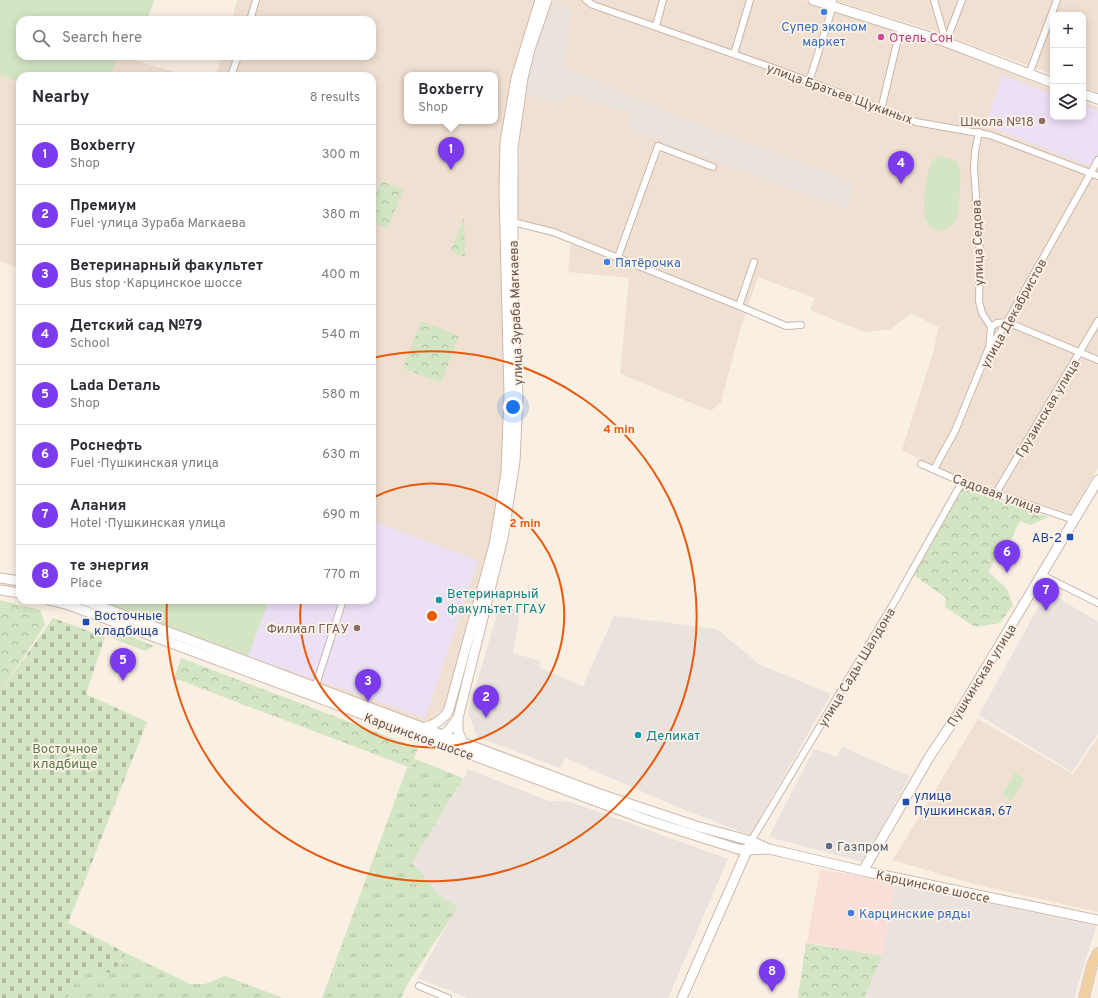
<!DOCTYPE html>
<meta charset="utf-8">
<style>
body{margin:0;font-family:Overpass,sans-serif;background:#f2f2f3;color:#2b2b33}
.controls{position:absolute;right:12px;top:12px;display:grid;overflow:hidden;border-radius:8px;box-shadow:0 2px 10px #0003}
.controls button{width:36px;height:36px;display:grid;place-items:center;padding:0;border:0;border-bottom:1px solid #e1e1e2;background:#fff;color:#2b2b33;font:20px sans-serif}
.you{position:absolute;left:513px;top:407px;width:14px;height:14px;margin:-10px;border:3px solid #fff;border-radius:50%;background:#1a73e8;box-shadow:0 0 0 6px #1a73e833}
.badge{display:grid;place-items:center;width:26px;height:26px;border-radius:50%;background:#7c3aed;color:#fff;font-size:13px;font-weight:700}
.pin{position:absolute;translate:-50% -33px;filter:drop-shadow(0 1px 2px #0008)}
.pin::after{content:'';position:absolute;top:21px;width:14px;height:12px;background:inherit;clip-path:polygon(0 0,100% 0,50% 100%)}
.popup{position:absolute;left:404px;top:72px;width:94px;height:52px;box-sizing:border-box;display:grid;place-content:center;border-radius:8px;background:#fff;filter:drop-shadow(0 1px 3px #0005);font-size:13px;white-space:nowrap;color:#7c7c81}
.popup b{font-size:15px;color:#2b2b33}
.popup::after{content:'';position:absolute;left:50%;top:100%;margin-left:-8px;border:8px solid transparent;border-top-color:#fff}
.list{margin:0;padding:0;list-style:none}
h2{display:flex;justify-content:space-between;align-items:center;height:52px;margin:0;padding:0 16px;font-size:17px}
h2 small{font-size:13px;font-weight:400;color:#7c7c81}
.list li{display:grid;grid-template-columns:26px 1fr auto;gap:12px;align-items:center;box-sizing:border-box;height:60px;padding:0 16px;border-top:1px solid #e1e1e2}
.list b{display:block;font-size:15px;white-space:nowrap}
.list p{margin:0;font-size:13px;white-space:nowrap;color:#7c7c81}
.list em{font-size:13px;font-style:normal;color:#7c7c81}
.icon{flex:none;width:22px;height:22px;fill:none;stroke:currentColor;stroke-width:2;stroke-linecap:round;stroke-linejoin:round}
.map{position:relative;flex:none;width:1098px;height:998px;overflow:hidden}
.search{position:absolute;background:#fff;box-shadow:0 2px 10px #0003;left:16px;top:16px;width:360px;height:44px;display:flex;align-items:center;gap:10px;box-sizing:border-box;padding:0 14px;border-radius:12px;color:#7c7c81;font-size:15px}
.panel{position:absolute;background:#fff;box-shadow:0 2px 10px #0003;left:16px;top:72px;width:360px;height:532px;border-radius:12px}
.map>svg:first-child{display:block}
.residential{fill:#f0e0d2;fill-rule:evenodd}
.commercial{fill:#f9dfd7}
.industrial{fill:#e9e2dd}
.education{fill:#ece0f5}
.grass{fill:url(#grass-tufts)}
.forest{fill:url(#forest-crowns)}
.cemetery{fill:url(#cemetery-stones)}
.garden{fill:#d3e5c3}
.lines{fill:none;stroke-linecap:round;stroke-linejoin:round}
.street-casing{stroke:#c9b6ab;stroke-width:8}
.secondary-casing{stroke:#ceb8ab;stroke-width:11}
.primary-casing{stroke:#d6d0cd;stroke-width:12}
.street{stroke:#fff;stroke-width:6}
.secondary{stroke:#fff;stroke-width:9}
.primary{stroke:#f2cfa1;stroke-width:10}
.ring{fill:none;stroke:#e8590c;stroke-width:2}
.shop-dot{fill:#3f7fe0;stroke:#fdf3e8;stroke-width:1.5}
.hotel-dot{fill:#d1479c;stroke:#fdf3e8;stroke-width:1.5}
.education-dot{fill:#8d6e63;stroke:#fdf3e8;stroke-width:1.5}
.transit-dot{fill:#1a4fb4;stroke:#fdf3e8;stroke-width:1.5}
.culture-dot{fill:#0f9aa8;stroke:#fdf3e8;stroke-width:1.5}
.service-dot{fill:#5c6f8a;stroke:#fdf3e8;stroke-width:1.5}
.labels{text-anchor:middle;stroke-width:3.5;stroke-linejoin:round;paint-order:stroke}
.shop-label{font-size:13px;fill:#366cbe;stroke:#fdf3e8;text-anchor:start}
.hotel-label{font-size:13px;fill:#b23c85;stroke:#fdf3e8;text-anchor:start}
.street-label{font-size:13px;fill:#6e564c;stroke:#fdf3e8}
.education-label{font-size:13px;fill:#785e54;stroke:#fdf3e8;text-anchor:end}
.transit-label{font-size:13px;fill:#164399;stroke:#fdf3e8;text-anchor:start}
.culture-label{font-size:13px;fill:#0d838f;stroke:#fdf3e8;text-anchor:start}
.park-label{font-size:13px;fill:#597948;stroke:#fdf3e8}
.service-label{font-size:13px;fill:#4e5e75;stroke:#fdf3e8;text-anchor:start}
.centre{fill:#e8590c;stroke:#fdf3e8;stroke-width:2}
.ring-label{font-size:12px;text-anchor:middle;font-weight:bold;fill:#e8590c;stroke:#fdf3e8;stroke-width:3.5;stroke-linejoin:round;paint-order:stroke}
</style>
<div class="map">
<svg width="1098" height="998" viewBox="0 0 1098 998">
<defs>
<pattern id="grass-tufts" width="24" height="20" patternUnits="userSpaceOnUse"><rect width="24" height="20" fill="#d3e5c3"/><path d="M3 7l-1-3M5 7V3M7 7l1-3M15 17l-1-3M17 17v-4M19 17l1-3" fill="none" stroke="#afbca1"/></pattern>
<pattern id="forest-crowns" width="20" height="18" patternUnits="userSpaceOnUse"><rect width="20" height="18" fill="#d3e5c3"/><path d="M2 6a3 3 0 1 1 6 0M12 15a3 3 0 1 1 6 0" fill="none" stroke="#afbca1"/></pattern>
<pattern id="cemetery-stones" width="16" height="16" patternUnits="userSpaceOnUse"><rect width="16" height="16" fill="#d3e5c3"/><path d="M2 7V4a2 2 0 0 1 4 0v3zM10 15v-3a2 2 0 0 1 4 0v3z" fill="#afbca1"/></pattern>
</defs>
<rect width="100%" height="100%" fill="#f9efe3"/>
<!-- residential -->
<path class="residential" d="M237,0H540L521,60L503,498L449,709L430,727L83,600H372V76H216L222,56H372V20H232ZM407,75H495V121H407Z
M553,0H802L928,40L1053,90V117H1083V101L1098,107V468L1071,514L941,470L902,450L934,350L938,327L911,313L891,329L865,332L810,310L815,298L758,277L740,330L721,402L711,411L620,374L629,278L568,272L571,243L516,225L522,95L533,53Z
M834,0H1098V93L1083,87V15H1053V75L937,32Z
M117,56H120L188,76H111Z
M0,76L20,82V269L0,261Z
M978,719L1073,774L1098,738V912L973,884L893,860Z"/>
<!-- commercial -->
<path class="commercial" d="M820,869L895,883L882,956L807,942Z"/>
<!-- industrial -->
<path class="industrial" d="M553,3L571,9L564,67L677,116L855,183L846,209L626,128L631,113L570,94L561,101L550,102L525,92L539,36Z
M1047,591L1098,622V734L1072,772L979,715Z
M500,605L520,610L513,653L540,661V668L583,686L614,616L717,629L760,665L831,694L750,835L685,810L565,758L560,768L477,737L468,712Z
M842,747L910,776L863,862L769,837L814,749L837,757Z
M467,769L549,801L571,802L728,859L668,998H468L418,978L457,907L440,896L412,863L465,776Z
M895,883L1096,926L1074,998H798L806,943L882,956Z"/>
<!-- education -->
<path class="education" d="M1002,75L1053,94V117H1083V104L1098,110V153L1093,164L1089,166L985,125Z
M372,521L478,560L425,718L248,656L269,600H372Z"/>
<!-- grass -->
<path class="grass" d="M112,629L154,646L145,651L114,639Z
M415,759L463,778L412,863L440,896L458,907L408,983L401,998H322L407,768H411Z
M126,953L190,984H205L225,976L283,998H63L89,965L121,962Z"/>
<!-- forest -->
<path class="forest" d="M381,181L403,190L388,228L372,222V204Z
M464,217L465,257L453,253L451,250Z
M421,321L459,336L441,383L403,368Z
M963,489L1049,517L1030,525L1020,521L1010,541L1020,545L1011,564L996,558L988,572L1007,589L1013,605L1000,623L975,627L945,607L946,598L912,574Z
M0,600L40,610L45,625L0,692Z
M181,658L418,748L411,768L174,678Z
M806,943L882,956L865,996L866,998H798Z"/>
<!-- cemetery -->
<path class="cemetery" d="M53,618L105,637L86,694L147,722L68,923L126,953L112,974L89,965L63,998H0V692Z"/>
<!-- garden -->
<path class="garden" d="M0,0H154L147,20H20V56H117L111,76H20V82L0,76Z
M941,156L956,161L961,173L958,216L953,225L943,231C936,230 930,228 927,222C920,212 926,167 934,159Z
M99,600H269L248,656Z
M1015,773L1025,779L1012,801L1002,795Z"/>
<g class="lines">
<!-- street casing -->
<g class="street-casing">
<path id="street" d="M586,0L593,5L776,69L916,122L990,135L1098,176
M934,0L946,42
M250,20L256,0
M656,26L663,0
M946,42L962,0
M734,54L750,0
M1029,74L1057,0
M231,76L238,56
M809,82L831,12L833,0
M881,110L899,34L904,29
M979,132L975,152L974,168L980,256L979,301L982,313L991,327L989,349
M513,222L553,232L739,306L754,262
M618,257L658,146L713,167
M739,306L786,326L801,325
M991,327L997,323L1007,322L1098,360
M921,464L962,482L1074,520
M934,469L955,431L988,350L1007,322L1098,160
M996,493L1098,321
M1042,575L1098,603
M315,688L343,600
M751,841L895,601L962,482
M419,986L448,998"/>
</g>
<!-- secondary casing -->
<g class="secondary-casing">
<path id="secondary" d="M813,0L946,42L1053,83
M1083,94L1098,99
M0,578L20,581
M0,590L20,593
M49,600L69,605L582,796L647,820L738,849L747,850L768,849
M83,600L600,794L696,826L751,841L769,849L863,871L1098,920
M423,728C433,726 445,719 449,709L494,545L506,473L509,394L504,191L505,142L516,78L540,0
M438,738L448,731L458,718
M463,743L458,731V718L503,538L515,461L518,394L513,296V148L523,78L530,49L547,0
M863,871L930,756L960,711L1098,480
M682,998L749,846"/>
</g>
<!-- primary casing -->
<g class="primary-casing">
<path id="primary" d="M1084,998L1092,965L1098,953"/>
</g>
<!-- street -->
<use href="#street" class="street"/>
<!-- secondary -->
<use href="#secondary" class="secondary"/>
<!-- primary -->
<use href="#primary" class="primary"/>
</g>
<!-- distance rings -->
<g class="ring">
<path d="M372 498A132 132 0 1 1 301 601"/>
<path d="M372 358A265 265 0 1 1 167 602"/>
</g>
<!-- markers -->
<g class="shop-dot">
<circle cx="824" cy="12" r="4"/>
<circle cx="607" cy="262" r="4"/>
<circle cx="851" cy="913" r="4"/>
</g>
<circle class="hotel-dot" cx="881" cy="37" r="4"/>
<g class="education-dot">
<circle cx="1042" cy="121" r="4"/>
<circle cx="357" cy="628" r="4"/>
</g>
<g class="transit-dot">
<rect x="1066" y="533" width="8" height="8" rx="2"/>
<rect x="82" y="618" width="8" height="8" rx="2"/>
<rect x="902" y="798" width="8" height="8" rx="2"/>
</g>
<g class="culture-dot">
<circle cx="439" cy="600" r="4"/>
<circle cx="638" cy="735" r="4"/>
</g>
<circle class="service-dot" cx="829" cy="846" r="4"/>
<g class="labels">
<!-- shop labels -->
<g class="shop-label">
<text x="824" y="31" text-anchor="middle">Супер эконом<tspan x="824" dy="15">маркет</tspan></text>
<text x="615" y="267">Пятёрочка</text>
<text x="859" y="918">Карцинские ряды</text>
</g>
<!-- hotel labels -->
<g class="hotel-label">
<text x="889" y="42">Отель Сон</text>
</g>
<!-- street labels -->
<g class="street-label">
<text transform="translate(840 93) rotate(20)" y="5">улица Братьев Щукиных</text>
<text transform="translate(977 243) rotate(-92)" y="5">улица Седова</text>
<text transform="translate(515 313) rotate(-92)" y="5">улица Зураба Магкаева</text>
<text transform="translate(1013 313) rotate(-61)" y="5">улица Декабристов</text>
<text transform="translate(1047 408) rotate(-59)" y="5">Грузинская улица</text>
<text transform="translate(997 493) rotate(20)" y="5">Садовая улица</text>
<text transform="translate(856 667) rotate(-59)" y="5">улица Сады Шалдона</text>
<text transform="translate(981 675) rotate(-58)" y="5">Пушкинская улица</text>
<text transform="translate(419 736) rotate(20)" y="5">Карцинское шоссе</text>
<text transform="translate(933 886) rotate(12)" y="5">Карцинское шоссе</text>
</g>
<!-- education labels -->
<g class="education-label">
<text x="1034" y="126">Школа №18</text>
<text x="349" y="633">Филиал ГГАУ</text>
</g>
<!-- transit labels -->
<g class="transit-label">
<text x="1062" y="542" text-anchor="end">АВ-2</text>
<text x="94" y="620">Восточные<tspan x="94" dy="15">кладбища</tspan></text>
<text x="914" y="800">улица<tspan x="914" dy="15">Пушкинская, 67</tspan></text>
</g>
<!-- culture labels -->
<g class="culture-label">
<text x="447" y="598">Ветеринарный<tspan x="447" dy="15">факультет ГГАУ</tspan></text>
<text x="646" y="740">Деликат</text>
</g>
<!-- park labels -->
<g class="park-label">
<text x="65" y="753">Восточное<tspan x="65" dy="15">кладбище</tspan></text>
</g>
<!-- service labels -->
<g class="service-label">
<text x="837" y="851">Газпром</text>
</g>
</g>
<circle cx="432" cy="616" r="6" class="centre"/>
<g class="ring-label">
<text x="619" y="433">4 min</text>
<text x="525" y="527">2 min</text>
</g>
</svg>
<div class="controls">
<button>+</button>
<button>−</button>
<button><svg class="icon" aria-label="layers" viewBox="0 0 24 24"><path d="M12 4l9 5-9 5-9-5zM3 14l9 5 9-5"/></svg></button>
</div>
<div class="you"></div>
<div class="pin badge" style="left:451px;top:170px">1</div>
<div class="popup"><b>Boxberry</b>Shop</div>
<div class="pin badge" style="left:486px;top:718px">2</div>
<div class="pin badge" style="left:368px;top:702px">3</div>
<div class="pin badge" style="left:901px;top:184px">4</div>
<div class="pin badge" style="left:123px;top:681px">5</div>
<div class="pin badge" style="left:1007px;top:573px">6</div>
<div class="pin badge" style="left:1046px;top:611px">7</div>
<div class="pin badge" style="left:772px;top:992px">8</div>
<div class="search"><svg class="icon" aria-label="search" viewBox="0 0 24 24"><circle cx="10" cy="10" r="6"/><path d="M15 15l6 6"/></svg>Search here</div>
<section class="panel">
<h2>Nearby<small>8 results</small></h2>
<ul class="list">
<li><span class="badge">1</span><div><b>Boxberry</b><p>Shop</p></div><em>300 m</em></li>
<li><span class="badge">2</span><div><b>Премиум</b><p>Fuel · улица Зураба Магкаева</p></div><em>380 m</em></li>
<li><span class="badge">3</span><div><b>Ветеринарный факультет</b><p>Bus stop · Карцинское шоссе</p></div><em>400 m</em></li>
<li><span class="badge">4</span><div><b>Детский сад №79</b><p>School</p></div><em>540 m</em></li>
<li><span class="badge">5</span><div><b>Lada Dеталь</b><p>Shop</p></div><em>580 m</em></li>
<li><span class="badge">6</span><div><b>Роснефть</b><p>Fuel · Пушкинская улица</p></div><em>630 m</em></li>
<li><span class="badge">7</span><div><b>Алания</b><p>Hotel · Пушкинская улица</p></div><em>690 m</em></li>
<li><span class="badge">8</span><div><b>те энергия</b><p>Place</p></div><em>770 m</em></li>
</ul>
</section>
</div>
